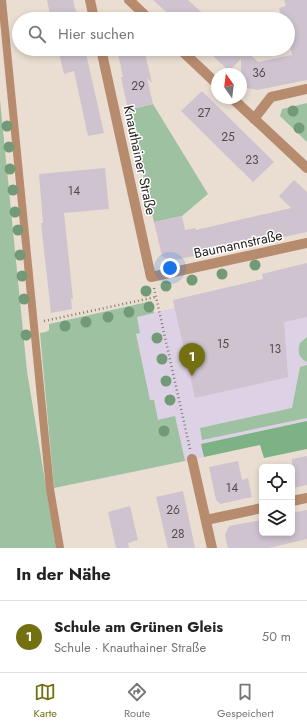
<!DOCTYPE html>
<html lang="de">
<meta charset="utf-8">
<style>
body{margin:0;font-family:Jost,sans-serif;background:#f2f2f2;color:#222}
.controls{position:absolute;right:12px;bottom:12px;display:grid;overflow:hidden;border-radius:6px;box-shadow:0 2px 6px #0003}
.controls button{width:36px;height:36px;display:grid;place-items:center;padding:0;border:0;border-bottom:1px solid #e0e0e0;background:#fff;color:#222;font:20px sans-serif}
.compass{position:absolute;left:211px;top:68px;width:36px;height:36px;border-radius:50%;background:#fff;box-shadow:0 2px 6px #0003;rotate:346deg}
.you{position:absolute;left:170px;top:268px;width:14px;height:14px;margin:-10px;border:3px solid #fff;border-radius:50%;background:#1a73e8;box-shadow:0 0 0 6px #1a73e833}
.badge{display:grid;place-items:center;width:26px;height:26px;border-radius:50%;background:#737012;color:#fff;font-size:13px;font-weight:700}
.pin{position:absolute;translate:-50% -33px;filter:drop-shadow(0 1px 2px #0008)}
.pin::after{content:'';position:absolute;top:21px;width:14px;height:12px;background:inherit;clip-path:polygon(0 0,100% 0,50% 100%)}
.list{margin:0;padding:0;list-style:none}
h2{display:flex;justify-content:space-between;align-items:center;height:52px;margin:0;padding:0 16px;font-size:17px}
h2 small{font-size:13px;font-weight:400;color:#767676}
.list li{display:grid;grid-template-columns:26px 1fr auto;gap:12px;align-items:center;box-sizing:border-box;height:72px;padding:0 16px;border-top:1px solid #e0e0e0}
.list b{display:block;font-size:15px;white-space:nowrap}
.list p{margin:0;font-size:13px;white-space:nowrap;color:#767676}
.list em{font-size:13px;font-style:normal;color:#767676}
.icon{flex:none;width:22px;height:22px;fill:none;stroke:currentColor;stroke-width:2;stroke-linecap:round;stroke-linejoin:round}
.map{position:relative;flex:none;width:307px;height:548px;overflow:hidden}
.search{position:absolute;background:#fff;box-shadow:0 2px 6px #0003;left:12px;right:12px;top:12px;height:44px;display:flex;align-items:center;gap:10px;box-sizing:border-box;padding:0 14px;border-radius:22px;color:#767676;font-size:15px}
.sheet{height:124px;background:#fff}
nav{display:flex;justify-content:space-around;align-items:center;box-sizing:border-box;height:56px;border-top:1px solid #e0e0e0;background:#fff;font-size:11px;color:#767676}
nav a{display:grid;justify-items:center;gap:2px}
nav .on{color:#737012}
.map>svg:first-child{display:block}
.education{fill:#ddd1e5}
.green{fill:#9ec1a2}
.forest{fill:#7cb284}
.building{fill:#cec3cf}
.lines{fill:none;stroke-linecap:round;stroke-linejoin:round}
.path{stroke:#817972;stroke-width:2.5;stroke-dasharray:1 3;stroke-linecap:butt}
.lane{stroke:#b68b6e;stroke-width:8}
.street{stroke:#b68b6e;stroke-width:10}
.tree{fill:#729a76}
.labels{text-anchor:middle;stroke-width:3;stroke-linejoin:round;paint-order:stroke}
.number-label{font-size:12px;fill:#514b4b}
.street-label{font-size:14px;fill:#27231f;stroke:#fff}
</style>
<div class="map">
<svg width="307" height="548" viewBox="0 0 307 548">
<rect width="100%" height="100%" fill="#eaded2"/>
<!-- education -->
<path class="education" d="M307,264V421L201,444L204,457L93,481L68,331L175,308L173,300L250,282L264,283L262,274Z"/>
<!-- green -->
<path class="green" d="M0,100L27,371L56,548H0Z
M307,103V142L280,116L282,109Z
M153,104L208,194L182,216L154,222L128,110Z
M152,301L154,313L137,317L140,333L136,334L150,400H154L158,420L118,429L175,416L185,461L54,488L40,333L46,332L49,330V324Z
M307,337V362C299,358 297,352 300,343Z
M307,365V418L202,440L200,428L292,408L300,367Z"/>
<!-- forest -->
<path class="forest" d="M307,421V449L264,458L260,445L204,457L201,444Z"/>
<!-- building -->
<path class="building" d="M47,0H73L78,19H51Z
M153,0H188L209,19H174Z
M284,0H307V80L257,90L247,88L241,83V59L229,71L206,49H251L248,52L258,62L292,55L288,34V19H282L279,8L286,6Z
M58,49H85L104,133L88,136L74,71L64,74Z
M117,49H144L152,83L147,78L153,104L128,110L121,77H123Z
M202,91L274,162L253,182L181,111Z
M105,168L109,209L64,213L73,299H71L72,309L51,313L41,223H43L39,174Z
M294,180L307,192V232L170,261L162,256L154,222L182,216L185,230L195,228L196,230L291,208L279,196Z
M307,263V317L284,322L288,377L195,398L173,300L263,279L262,274Z
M307,456V485L292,488V459Z
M238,461L242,480L248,478L252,497L220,504L216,500L209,467Z
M183,491L195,548H168L156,497Z
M130,506L138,540L128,543L129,548H116L108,512Z
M307,510V539L269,548H228L225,535L229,526L262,520V533H292V513Z"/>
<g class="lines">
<!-- path -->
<path class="path" d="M154,288L190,449
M44,321L156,297"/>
<!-- lane -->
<path class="lane" d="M2,0L50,489L60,548"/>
<!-- street -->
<path class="street" d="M90,0L94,19
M129,0L149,19
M101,49L151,277L307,243
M180,49L217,84
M232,98L307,168
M254,119L271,97L307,89
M192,459L212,548
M292,501L307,498
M206,520L262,508"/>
</g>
<!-- trees -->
<g class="tree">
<circle cx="293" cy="111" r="5.5"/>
<circle cx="7" cy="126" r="5.5"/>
<circle cx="299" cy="128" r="5.5"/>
<circle cx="9" cy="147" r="5.5"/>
<circle cx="10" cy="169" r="5.5"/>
<circle cx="13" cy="190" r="5.5"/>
<circle cx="15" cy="212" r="5.5"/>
<circle cx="18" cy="230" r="5.5"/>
<circle cx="20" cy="255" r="5.5"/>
<circle cx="255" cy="265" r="5.5"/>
<circle cx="222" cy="274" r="5.5"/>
<circle cx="22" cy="276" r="5.5"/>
<circle cx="192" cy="280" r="5.5"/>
<circle cx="166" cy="286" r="5.5"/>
<circle cx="146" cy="291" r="5.5"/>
<circle cx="24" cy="299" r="5.5"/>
<circle cx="149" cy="307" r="5.5"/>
<circle cx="129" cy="312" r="5.5"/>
<circle cx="108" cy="317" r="5.5"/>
<circle cx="86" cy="322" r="5.5"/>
<circle cx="65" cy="326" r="5.5"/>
<circle cx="26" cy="335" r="5.5"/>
<circle cx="157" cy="338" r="5.5"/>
<circle cx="162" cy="359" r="5.5"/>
<circle cx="166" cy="381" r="5.5"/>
<circle cx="170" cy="400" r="5.5"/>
<circle cx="164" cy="431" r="5.5"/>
</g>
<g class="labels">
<!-- number labels -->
<g class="number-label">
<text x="259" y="77">36</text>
<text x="138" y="90">29</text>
<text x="204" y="117">27</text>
<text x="228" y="141">25</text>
<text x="252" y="164">23</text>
<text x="74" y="195">14</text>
<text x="223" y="348">15</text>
<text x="275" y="353">13</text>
<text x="232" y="492">14</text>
<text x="173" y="514">26</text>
<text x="178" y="538">28</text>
</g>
<!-- street labels -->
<g class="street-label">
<text transform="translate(140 160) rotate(78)" y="5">Knauthainer Straße</text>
<text transform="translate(238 244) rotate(-12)" y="5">Baumannstraße</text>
</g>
</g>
</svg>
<div class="controls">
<button><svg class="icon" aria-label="locate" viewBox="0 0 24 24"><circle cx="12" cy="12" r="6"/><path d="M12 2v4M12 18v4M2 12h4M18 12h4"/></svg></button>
<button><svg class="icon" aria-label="layers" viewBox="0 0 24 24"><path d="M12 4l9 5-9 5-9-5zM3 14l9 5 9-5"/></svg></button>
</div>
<svg class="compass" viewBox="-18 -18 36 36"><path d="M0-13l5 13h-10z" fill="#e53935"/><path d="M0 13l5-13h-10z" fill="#767676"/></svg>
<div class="you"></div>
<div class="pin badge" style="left:192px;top:376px">1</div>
<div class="search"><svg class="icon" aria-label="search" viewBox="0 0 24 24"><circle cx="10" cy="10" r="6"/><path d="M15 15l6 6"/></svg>Hier suchen</div>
</div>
<section class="sheet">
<h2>In der Nähe<small></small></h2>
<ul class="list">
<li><span class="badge">1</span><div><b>Schule am Grünen Gleis</b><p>Schule · Knauthainer Straße</p></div><em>50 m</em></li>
</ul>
</section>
<nav>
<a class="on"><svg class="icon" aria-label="map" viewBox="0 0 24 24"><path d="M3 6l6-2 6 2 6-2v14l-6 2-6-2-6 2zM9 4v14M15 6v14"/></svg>Karte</a>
<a><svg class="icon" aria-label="directions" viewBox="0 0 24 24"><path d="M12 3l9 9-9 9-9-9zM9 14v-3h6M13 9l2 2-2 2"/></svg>Route</a>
<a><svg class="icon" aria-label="saved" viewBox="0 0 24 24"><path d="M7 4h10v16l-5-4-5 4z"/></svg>Gespeichert</a>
</nav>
